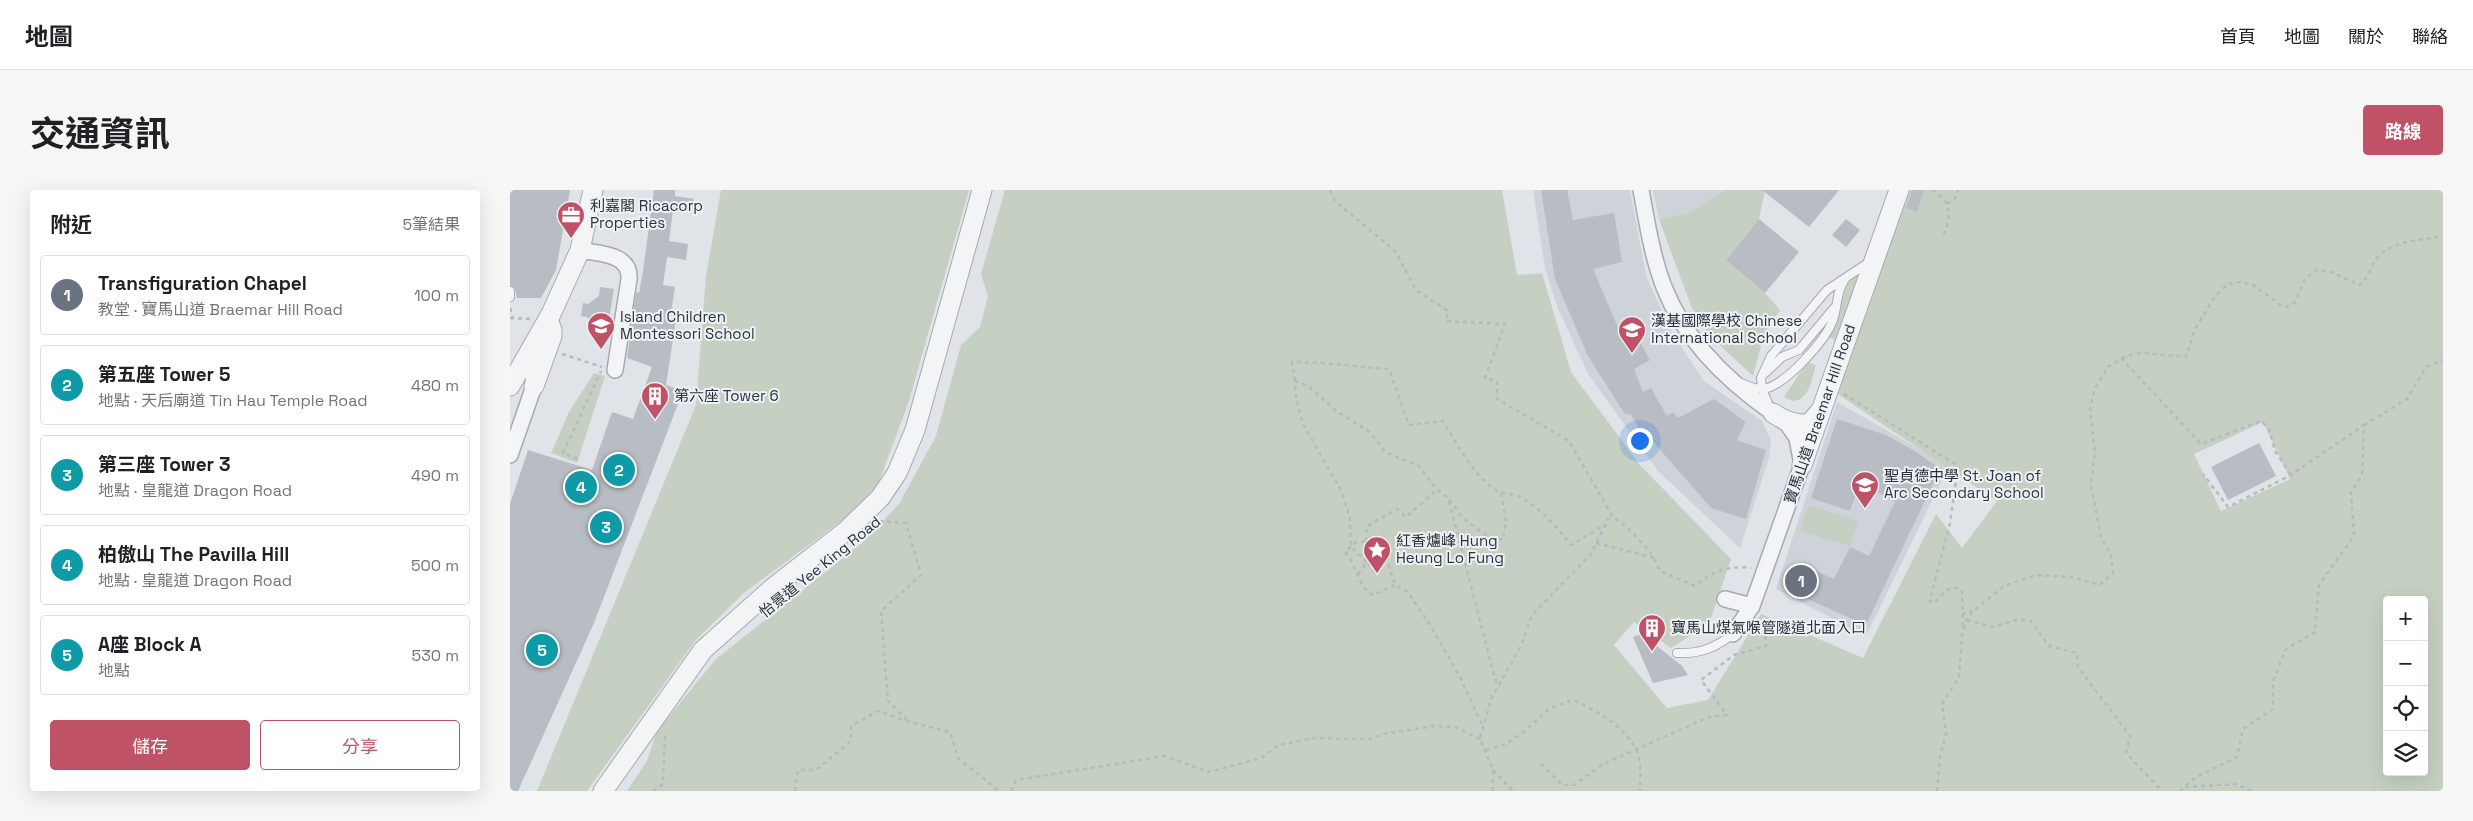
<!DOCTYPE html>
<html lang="zh-TW">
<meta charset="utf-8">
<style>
body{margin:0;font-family:"Space Grotesk","Noto Sans TC",sans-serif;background:#f6f6f6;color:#202124}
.controls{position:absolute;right:15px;bottom:15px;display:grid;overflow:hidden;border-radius:5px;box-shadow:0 5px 20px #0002}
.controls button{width:45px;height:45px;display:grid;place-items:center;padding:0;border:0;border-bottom:1px solid #e0e0e0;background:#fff;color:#202124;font:25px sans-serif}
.you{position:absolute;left:1129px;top:250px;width:18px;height:18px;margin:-12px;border:4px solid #fff;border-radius:50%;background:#1a73e8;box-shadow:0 0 0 8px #1a73e833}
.badge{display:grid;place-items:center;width:32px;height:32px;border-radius:50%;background:#bf5266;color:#fff;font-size:16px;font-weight:700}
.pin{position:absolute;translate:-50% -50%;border:2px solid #fff;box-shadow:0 1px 5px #0006}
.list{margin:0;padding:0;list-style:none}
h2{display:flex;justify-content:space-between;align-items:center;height:65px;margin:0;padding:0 20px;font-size:21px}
h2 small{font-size:16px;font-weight:400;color:#757577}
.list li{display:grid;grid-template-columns:32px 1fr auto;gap:15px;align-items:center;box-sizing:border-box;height:80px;margin:0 10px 10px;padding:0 10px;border:1px solid #e0e0e0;border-radius:5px}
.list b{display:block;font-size:19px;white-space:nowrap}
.list p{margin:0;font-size:16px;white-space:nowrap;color:#757577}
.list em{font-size:16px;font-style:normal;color:#757577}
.actions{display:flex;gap:10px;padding:15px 20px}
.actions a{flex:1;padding:11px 0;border:1px solid #bf5266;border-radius:5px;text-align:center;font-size:18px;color:#bf5266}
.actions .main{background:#bf5266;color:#fff}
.icon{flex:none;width:28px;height:28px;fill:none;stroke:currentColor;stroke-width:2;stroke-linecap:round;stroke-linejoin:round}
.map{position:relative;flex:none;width:1933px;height:601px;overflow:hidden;border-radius:5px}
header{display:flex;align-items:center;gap:30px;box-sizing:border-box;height:70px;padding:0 25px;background:#fff;border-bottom:1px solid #e0e0e0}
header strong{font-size:24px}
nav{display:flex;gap:28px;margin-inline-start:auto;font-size:18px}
.intro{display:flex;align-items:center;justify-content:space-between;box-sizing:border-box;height:120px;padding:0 30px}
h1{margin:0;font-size:35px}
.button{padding:12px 22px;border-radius:5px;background:#bf5266;color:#fff;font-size:18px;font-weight:700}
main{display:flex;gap:30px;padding:0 30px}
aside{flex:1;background:#fff;border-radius:5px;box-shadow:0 5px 20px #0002}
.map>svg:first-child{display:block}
.built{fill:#ced2d9}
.green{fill:#c6d0c2;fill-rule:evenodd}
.building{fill:#b8bdc4}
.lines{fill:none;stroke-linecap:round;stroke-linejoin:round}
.service-casing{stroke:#a6aab1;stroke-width:10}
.minor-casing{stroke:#a6aab1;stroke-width:18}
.tertiary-casing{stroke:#a6aab1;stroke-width:21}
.path{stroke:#b6babe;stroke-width:2.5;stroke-dasharray:4 4;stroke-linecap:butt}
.service{stroke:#f2f4f6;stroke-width:8}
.minor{stroke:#f2f4f6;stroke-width:15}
.tertiary{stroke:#f2f4f6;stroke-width:19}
.labels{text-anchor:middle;stroke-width:4;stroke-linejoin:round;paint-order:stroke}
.poi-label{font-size:15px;fill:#2a323d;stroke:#eff2f5;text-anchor:start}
.street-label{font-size:15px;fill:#2a323d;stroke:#eff2f5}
</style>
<header>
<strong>地圖</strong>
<nav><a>首頁</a><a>地圖</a><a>關於</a><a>聯絡</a></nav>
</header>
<div class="intro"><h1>交通資訊</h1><a class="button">路線</a></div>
<main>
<aside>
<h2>附近<small>5筆結果</small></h2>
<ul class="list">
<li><span class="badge" style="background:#6b7280">1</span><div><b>Transfiguration Chapel</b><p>教堂 · 寶馬山道 Braemar Hill Road</p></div><em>100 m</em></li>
<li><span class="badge" style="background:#0f9aa8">2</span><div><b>第五座 Tower 5</b><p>地點 · 天后廟道 Tin Hau Temple Road</p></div><em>480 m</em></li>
<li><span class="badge" style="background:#0f9aa8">3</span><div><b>第三座 Tower 3</b><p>地點 · 皇龍道 Dragon Road</p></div><em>490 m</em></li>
<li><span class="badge" style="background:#0f9aa8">4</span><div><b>柏傲山 The Pavilla Hill</b><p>地點 · 皇龍道 Dragon Road</p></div><em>500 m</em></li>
<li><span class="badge" style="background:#0f9aa8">5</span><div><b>A座 Block A</b><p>地點</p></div><em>530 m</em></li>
</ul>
<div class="actions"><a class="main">儲存</a><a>分享</a></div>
</aside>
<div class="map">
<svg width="1933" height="601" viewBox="0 0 1933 601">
<rect width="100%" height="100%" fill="#e0e3e7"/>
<!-- built -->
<path class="built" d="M1023,0H1120L1136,86L1162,143L1194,191L1252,231L1261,250L1259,268L1230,358L1148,281L1078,184L1047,116L1035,78Z
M1143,0H1215L1178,23L1149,29Z
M1327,212L1439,276L1356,446L1266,399Z"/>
<!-- green -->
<path class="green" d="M211,0H459L399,211L369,292L346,320L235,402L185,451L77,601H27L186,215L196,86Z
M495,0H992L1007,85L1032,83L1061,182L1130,275L1221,369L1199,434L1161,458L1124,432L1104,455L1157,518L1198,510L1251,424L1353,468L1426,324L1452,358L1487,311L1326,203L1400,0H1933V601H117L137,571L147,541L206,469L352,353L389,314L426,246L451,155L470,137L478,106L471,84ZM1753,232L1780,289L1711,321L1684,264ZM1877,410H1914V582H1877Z
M1215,0H1255L1249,29L1216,70L1255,103L1270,120L1255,142L1243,186L1200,146L1181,116L1149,29L1178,23Z
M1349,84L1325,150L1318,147L1338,93Z
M1297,172L1306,175C1302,188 1299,211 1283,211L1274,207Z
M84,183L95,186L67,273L41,263L59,222Z
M1298,315L1348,331L1340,356L1290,341Z"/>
<!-- building -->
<path class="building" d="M0,0H60L46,80L31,108H7L5,99L0,95Z
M144,0H165V6L184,9L182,23L163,20L159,51L178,54L176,70L157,67L153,95L165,97L160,129H166L156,195L173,201L84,433L8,601H0V314L18,260L82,280L102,222L123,229L142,177L117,168L126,102L129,103L133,81Z
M1031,0H1057L1063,30L1104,23L1112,72L1083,79L1109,140L1120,134L1140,170L1124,179L1133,202L1141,198L1157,226L1163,222L1168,228L1204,209L1236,232L1227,250L1256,260L1236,329L1201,318L1140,248L1137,253L1121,225L1114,223L1078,166L1045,89Z
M1252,0H1329L1299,37Z
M1402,0H1414L1407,22L1396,18Z
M1249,29L1289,62L1255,103L1216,70Z
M1336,29L1350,40L1336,57L1322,45Z
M90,97L104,99L96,148L82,145L84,137L77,127L71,126L73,113L78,114L89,106Z
M1327,229L1376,245L1408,263L1430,279L1356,435L1275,399L1288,373L1324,389L1340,357L1359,366L1385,312L1350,292L1340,321L1301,308Z
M1749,253L1766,286L1718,310L1701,277Z
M1132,444L1172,476L1178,485L1143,493L1123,447Z"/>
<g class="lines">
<!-- service casing -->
<g class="service-casing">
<path id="service" d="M0,101V107
M1255,183L1272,167L1289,160L1324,118
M1231,193C1238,196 1246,200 1253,199C1275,196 1316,150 1323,130C1328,116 1326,101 1335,89
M1259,216L1252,199L1251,188L1261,166L1317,100L1361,71
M1167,463C1190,464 1205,458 1223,444"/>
</g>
<!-- minor casing -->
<g class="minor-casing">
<path id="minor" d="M1131,0C1137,32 1142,66 1154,97C1175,151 1217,191 1263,223
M70,60C88,64 121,63 119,89L105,180
M0,265L24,196L23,185
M1215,409L1242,416
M1223,444L1242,416L1292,275L1287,248L1278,235L1271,229"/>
</g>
<!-- tertiary casing -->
<g class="tertiary-casing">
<path id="tertiary" d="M0,196L41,124L70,60L83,0
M24,196L42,146V140L38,130
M1263,223C1274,231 1286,235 1299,234L1312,219
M1292,275L1389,0
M93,601L193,460L265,396L336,341L370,308L387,283L405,240L472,0"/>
</g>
<!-- path -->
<path class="path" d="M820,0L825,11L885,61L906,100L938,121L936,131L995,134L975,188L987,191V209L1059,251L1103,327L1117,337L1131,352L1141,363L1150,381L1185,396C1201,382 1219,375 1241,378
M1422,0C1443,12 1441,27 1433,47
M1437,14L1446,7L1448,0
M0,118L3,128
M0,128L21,129
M52,164L92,177
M1611,168L1691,254L1751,231L1759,239L1765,261L1781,285
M785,191L782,172C815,172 847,177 879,179L899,235L933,231C947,254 960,279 981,297C990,305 1001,302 1010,307C1031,318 1046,337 1061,355L1096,334
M1334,204L1448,276L1440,333L1420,410V412L1424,413C1432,405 1440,393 1452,400L1453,439
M1854,235L1897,209L1916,177L1933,170
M68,269L53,263L91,181
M939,311L987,496
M369,331L396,333L411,385L371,421L378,511L398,531
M856,351L857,336L887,319L896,327L927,300
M1086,353L1144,368
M857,372L841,357L840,328L831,300L793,234L786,209L785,191L798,196L826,221L860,242L875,262L909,276L927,300L938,308L953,328L974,344L993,350L996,331L991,303
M848,384L857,372L867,384L872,363
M885,395L863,405C848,397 847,376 835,362L846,352L862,351L876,367L885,395L898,402L922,438L950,487L974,539
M1452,424L1462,421
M1457,430L1483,437L1506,430L1521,431L1539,456L1567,463L1568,477L1620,546L1616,563L1652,601
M976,560L996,554L1015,541L1040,518L1063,510C1087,521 1112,534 1126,559C1132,569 1130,589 1130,601
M1031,574L1052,595H1064L1093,574L1199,527L1217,525L1191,490L1224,465L1256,456L1255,445L1243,440
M983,580L1003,601
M1675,597L1726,594L1742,601
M143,601L153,594L155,543
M285,601L288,580H306L341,551V536L368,521L399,532L440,542L448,568L489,601
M501,601L506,590L655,566L699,582L751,568L768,555L804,548L860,549L874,544L924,536L945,537L970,549
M983,601V579L970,549L981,509L1011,456L1022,425L1081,364L1098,329L1103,327
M1427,601L1430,567L1436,543L1432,514L1449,487L1452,445L1456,430L1463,421L1494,396L1526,385L1562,387L1590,395L1603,383L1601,365L1591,347L1581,295L1585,262L1580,219L1585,198L1598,177L1616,166L1632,163L1676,167L1685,139L1706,105L1718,94L1730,92L1743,95L1772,116L1777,117L1785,112L1795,89L1806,80L1821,82L1850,95C1859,88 1860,76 1867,68C1884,49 1910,51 1933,46
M1670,601L1686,587L1727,567L1733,539L1763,519V491L1776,459L1805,442L1809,395L1844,346L1841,302L1852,285L1854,235L1781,285L1718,317L1693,284"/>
<!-- service -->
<use href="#service" class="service"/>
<!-- minor -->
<use href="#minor" class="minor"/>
<!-- tertiary -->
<use href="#tertiary" class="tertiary"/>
</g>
<!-- icons -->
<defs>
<g id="office-pin" transform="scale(1.4375)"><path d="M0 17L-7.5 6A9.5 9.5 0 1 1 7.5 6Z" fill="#bf5266" stroke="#eff2f5"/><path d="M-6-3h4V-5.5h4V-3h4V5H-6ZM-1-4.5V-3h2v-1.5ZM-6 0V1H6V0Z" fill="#fff"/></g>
<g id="school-pin" transform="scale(1.4375)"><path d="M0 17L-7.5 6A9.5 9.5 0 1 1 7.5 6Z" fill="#bf5266" stroke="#eff2f5"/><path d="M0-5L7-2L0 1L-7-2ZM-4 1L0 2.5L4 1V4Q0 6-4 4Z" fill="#fff"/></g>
<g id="building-pin" transform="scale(1.4375)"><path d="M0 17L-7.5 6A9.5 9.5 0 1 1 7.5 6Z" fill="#bf5266" stroke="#eff2f5"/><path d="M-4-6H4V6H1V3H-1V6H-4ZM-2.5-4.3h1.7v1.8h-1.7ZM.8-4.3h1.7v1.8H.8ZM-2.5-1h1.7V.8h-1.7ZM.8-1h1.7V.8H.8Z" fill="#fff"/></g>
<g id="sight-pin" transform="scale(1.4375)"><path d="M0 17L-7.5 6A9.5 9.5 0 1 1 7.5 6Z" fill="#bf5266" stroke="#eff2f5"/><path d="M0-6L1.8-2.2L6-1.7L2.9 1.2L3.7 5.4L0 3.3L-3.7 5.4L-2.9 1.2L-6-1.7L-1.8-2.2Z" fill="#fff"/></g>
</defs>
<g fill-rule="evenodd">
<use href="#office-pin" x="61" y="25"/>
<use href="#school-pin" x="91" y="136"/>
<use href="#school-pin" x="1122" y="140"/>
<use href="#building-pin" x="145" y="206"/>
<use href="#school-pin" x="1355" y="295"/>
<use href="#sight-pin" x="867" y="360"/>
<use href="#building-pin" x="1142" y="438"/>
</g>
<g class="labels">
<!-- poi labels -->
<g class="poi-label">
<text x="80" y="21">利嘉閣 Ricacorp<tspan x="80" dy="17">Properties</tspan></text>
<text x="110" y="132">Island Children<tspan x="110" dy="17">Montessori School</tspan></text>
<text x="1141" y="136">漢基國際學校 Chinese<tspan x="1141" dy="17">International School</tspan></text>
<text x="164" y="211">第六座 Tower 6</text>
<text x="1374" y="291">聖貞德中學 St. Joan of<tspan x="1374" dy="17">Arc Secondary School</tspan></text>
<text x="886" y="356">紅香爐峰 Hung<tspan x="886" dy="17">Heung Lo Fung</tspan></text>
<text x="1161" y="443">寶馬山煤氣喉管隧道北面入口</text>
</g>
<!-- street labels -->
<g class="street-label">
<text transform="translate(1310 224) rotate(-71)" y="5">寶馬山道 Braemar Hill Road</text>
<text transform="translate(310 377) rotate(-39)" y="5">怡景道 Yee King Road</text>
</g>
</g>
</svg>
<div class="controls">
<button>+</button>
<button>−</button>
<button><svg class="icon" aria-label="locate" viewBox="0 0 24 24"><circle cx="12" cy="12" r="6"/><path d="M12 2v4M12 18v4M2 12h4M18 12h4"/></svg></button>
<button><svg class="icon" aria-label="layers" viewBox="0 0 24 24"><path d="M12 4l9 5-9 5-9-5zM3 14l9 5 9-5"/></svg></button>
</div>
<div class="you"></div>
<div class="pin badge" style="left:1291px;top:391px;background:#6b7280">1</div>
<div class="pin badge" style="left:109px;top:280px;background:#0f9aa8">2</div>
<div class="pin badge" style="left:96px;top:337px;background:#0f9aa8">3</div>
<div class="pin badge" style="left:71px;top:297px;background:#0f9aa8">4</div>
<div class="pin badge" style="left:32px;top:460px;background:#0f9aa8">5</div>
</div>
</main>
